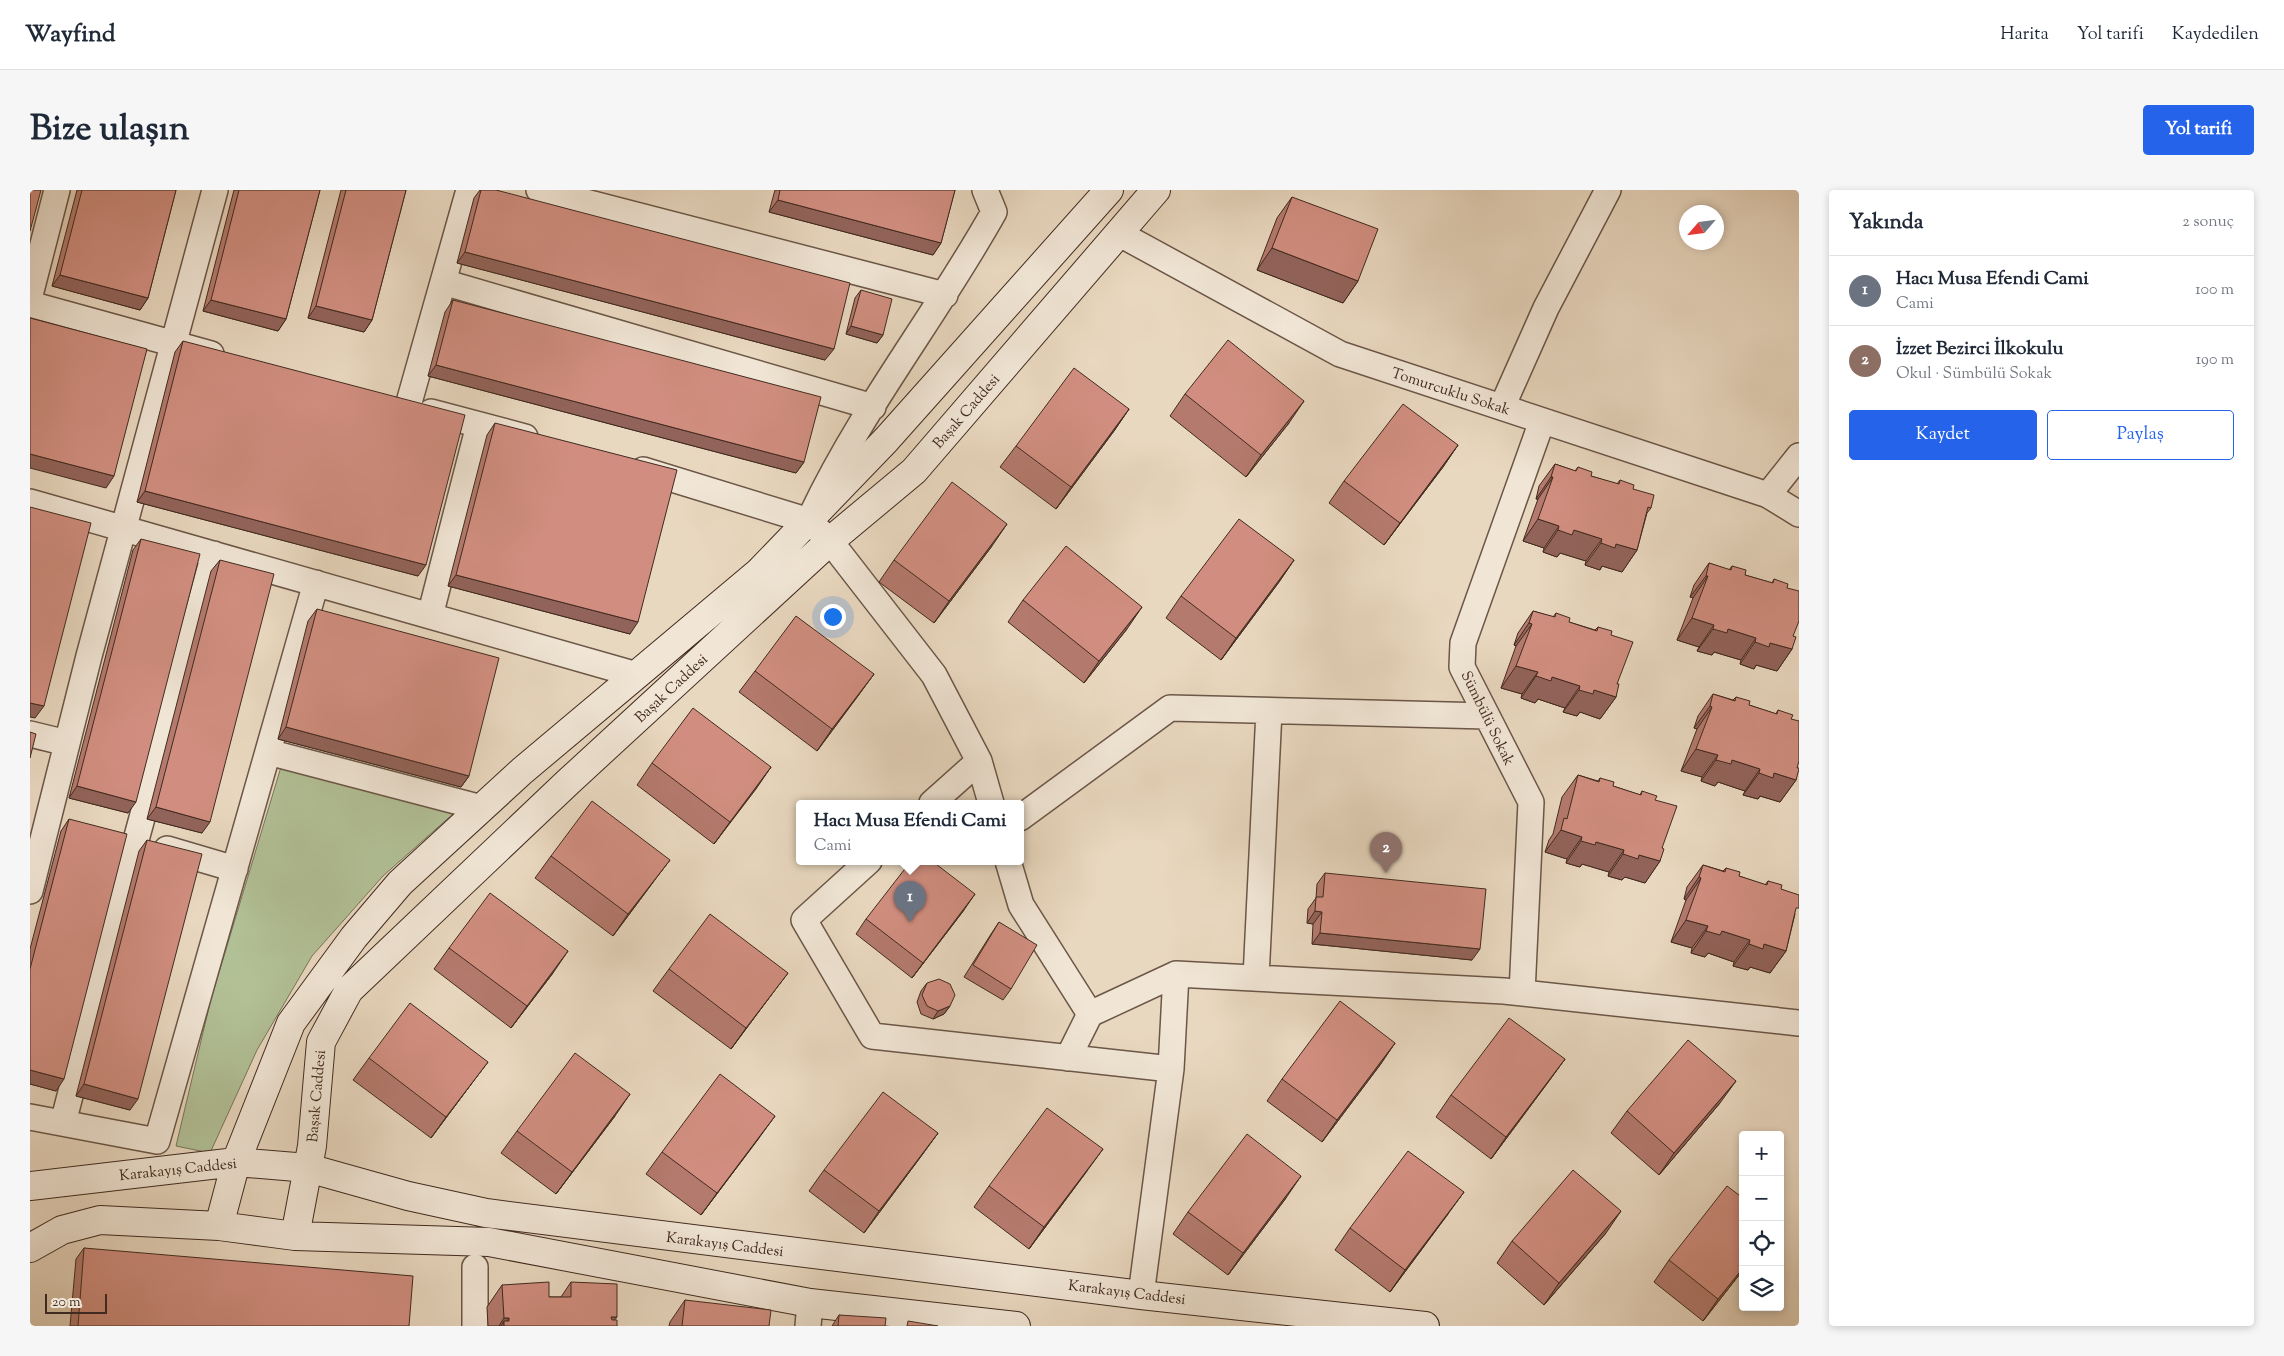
<!DOCTYPE html>
<html lang="tr">
<meta charset="utf-8">
<style>
body{margin:0;font-family:"Sorts Mill Goudy",serif;background:#f6f6f7;color:#1f2937}
.controls{position:absolute;right:15px;bottom:15px;display:grid;overflow:hidden;border-radius:5px;box-shadow:0 2px 8px #0003}
.controls button{width:45px;height:45px;display:grid;place-items:center;padding:0;border:0;border-bottom:1px solid #e0e1e3;background:#fff;color:#1f2937;font:25px sans-serif}
.compass{position:absolute;left:1649px;top:15px;width:45px;height:45px;border-radius:50%;background:#fff;box-shadow:0 2px 8px #0003;rotate:242deg}
.scale{position:absolute;left:15px;bottom:12px;width:62px;box-sizing:border-box;padding-left:5px;border:2px solid #412a1f;border-top:0;font-size:14px;line-height:18px;white-space:nowrap;color:#412a1f;-webkit-text-stroke:4px #f1e6d6;paint-order:stroke}
.you{position:absolute;left:802px;top:426px;width:18px;height:18px;margin:-12px;border:4px solid #fff;border-radius:50%;background:#1a73e8;box-shadow:0 0 0 8px #1a73e833}
.badge{display:grid;place-items:center;width:32px;height:32px;border-radius:50%;background:#2563eb;color:#fff;font-size:16px;font-weight:700}
.pin{position:absolute;translate:-50% -41px;filter:drop-shadow(0 1px 2px #0008)}
.pin::after{content:'';position:absolute;top:26px;width:18px;height:15px;background:inherit;clip-path:polygon(0 0,100% 0,50% 100%)}
.popup{position:absolute;left:766px;top:610px;width:228px;height:65px;box-sizing:border-box;display:grid;place-content:center;border-radius:5px;background:#fff;filter:drop-shadow(0 1px 4px #0005);font-size:16px;white-space:nowrap;color:#747a83}
.popup b{font-size:19px;color:#1f2937}
.popup::after{content:'';position:absolute;left:50%;top:100%;margin-left:-10px;border:10px solid transparent;border-top-color:#fff}
.list{margin:0;padding:0;list-style:none}
h2{display:flex;justify-content:space-between;align-items:center;height:65px;margin:0;padding:0 20px;font-size:21px}
h2 small{font-size:16px;font-weight:400;color:#747a83}
.list li{display:grid;grid-template-columns:32px 1fr auto;gap:15px;align-items:center;box-sizing:border-box;height:70px;padding:0 20px;border-top:1px solid #e0e1e3}
.list b{display:block;font-size:19px;white-space:nowrap}
.list p{margin:0;font-size:16px;white-space:nowrap;color:#747a83}
.list em{font-size:16px;font-style:normal;color:#747a83}
.actions{display:flex;gap:10px;padding:15px 20px}
.actions a{flex:1;padding:11px 0;border:1px solid #2563eb;border-radius:5px;text-align:center;font-size:18px;color:#2563eb}
.actions .main{background:#2563eb;color:#fff}
.icon{flex:none;width:28px;height:28px;fill:none;stroke:currentColor;stroke-width:2;stroke-linecap:round;stroke-linejoin:round}
.map{position:relative;flex:none;width:1769px;height:1136px;overflow:hidden;border-radius:5px}
header{display:flex;align-items:center;gap:30px;box-sizing:border-box;height:70px;padding:0 25px;background:#fff;border-bottom:1px solid #e0e1e3}
header strong{font-size:24px}
nav{display:flex;gap:28px;margin-inline-start:auto;font-size:18px}
.intro{display:flex;align-items:center;justify-content:space-between;box-sizing:border-box;height:120px;padding:0 30px}
h1{margin:0;font-size:35px}
.button{padding:12px 22px;border-radius:5px;background:#2563eb;color:#fff;font-size:18px;font-weight:700}
main{display:flex;gap:30px;padding:0 30px}
aside{flex:1;background:#fff;border-radius:5px;box-shadow:0 2px 8px #0003}
.map>svg:first-child{display:block}
.green{fill:#b2c096;stroke:#7a755a}
.lines{fill:none;stroke-linecap:round;stroke-linejoin:round}
.street-casing{stroke:#6b5647;stroke-width:28}
.secondary-casing{stroke:#412a1f;stroke-width:30}
.street{stroke:#f1e6d6;stroke-width:25}
.secondary{stroke:#f1e6d6;stroke-width:28}
.wall{fill:#b47a6e;stroke:#412a1f}
.shaded-wall{fill:#92635a;stroke:#412a1f}
.building{fill:#d18e80;stroke:#412a1f}
.labels{text-anchor:middle;stroke-width:4;stroke-linejoin:round;paint-order:stroke}
.street-label{font-size:15px;fill:#412a1f;stroke:#f1e6d6}
</style>
<header>
<strong>Wayfind</strong>
<nav><a>Harita</a><a>Yol tarifi</a><a>Kaydedilen</a></nav>
</header>
<div class="intro"><h1>Bize ulaşın</h1><a class="button">Yol tarifi</a></div>
<main>
<div class="map">
<svg width="1769" height="1136" viewBox="0 0 1769 1136">
<rect width="100%" height="100%" fill="#e9d8c0"/>
<filter id="stains"><feTurbulence type="fractalNoise" baseFrequency=".004" numOctaves="4"/><feColorMatrix values="0 0 0 0 .2 0 0 0 0 .09 0 0 0 0 .02 0 0 0 .5 -.17"/></filter>
<radialGradient id="worn" r=".72"><stop offset=".6" stop-color="#630" stop-opacity="0"/><stop offset="1" stop-color="#630" stop-opacity=".3"/></radialGradient>
<!-- green -->
<path class="green" d="M251,577L424,623L353,686L282,766L227,860L180,963L146,956L181,809Z"/>
<g class="lines">
<!-- street casing -->
<g class="street-casing">
<path id="street" d="M509,0L915,105
M1088,43L1310,164L1738,305L1769,324
M413,92L843,217
M0,105L27,0
M0,114L181,164
M378,216L439,0
M1472,217L1516,118L1578,0
M401,222L495,247
M613,280L779,331L800,351L904,485L949,571L961,613
M1738,305L1769,266
M0,312L607,485
M783,322C833,217 907,124 964,22L955,0
M400,426L449,235
M0,544L37,553
M238,562L452,618
M902,613L949,571
M990,628L1140,518L1457,526
M137,659L205,679
M839,671L774,730L842,846L1141,879
M978,671L991,715L1060,824
M0,701L59,466L185,0
M1226,788L1239,521
M1492,803L1501,612L1432,477L1433,453L1512,231
M1038,868L1060,824L1146,784
M0,927L127,951L286,393
M33,933L106,650L184,364
M445,1077V1136
M1111,1105L1141,879L1146,784L1474,801L1769,833
M778,1136L780,1113"/>
</g>
<!-- secondary casing -->
<g class="secondary-casing">
<path id="secondary" d="M0,996L206,972L278,978L378,1006L456,1023L1111,1105L1395,1136
M189,1036L206,972L261,833L324,747L370,693L492,581L729,382L856,250L1079,0
M265,1046L282,956L291,852L319,800L537,593L800,351L884,281L1126,0
M0,1058L32,1040L70,1030L189,1036L265,1046L459,1052L780,1113L986,1136"/>
</g>
<!-- street -->
<use href="#street" class="street"/>
<!-- secondary -->
<use href="#secondary" class="secondary"/>
</g>
<!-- wall -->
<path class="wall" d="M47,0H146L118,108L110,120L22,96Z
M204,0H290L256,129L248,141L173,121Z
M311,0H376L342,130L334,142L278,128Z
M450,0H466L795,170L427,73L444,8Z
M745,0H925L911,53L903,65L739,22Z
M1262,7L1328,91L1313,113L1227,80L1247,28Z
M831,100L853,145L847,153L816,144L825,108Z
M423,110L774,272L766,283L398,186L415,122Z
M153,151L388,386L107,312L145,162Z
M1155,204L1259,233L1216,287L1140,226Z
M1099,219L1084,241L1026,319L970,277L986,256Z
M465,233L600,444L418,396L457,245Z
M1428,255L1413,277L1354,355L1299,313L1314,291Z
M1525,274L1545,281L1548,277L1561,286L1587,294L1590,290L1603,299L1621,318L1617,323L1607,360L1592,382L1572,376L1570,380L1555,375L1556,371L1530,363L1527,367L1513,362L1514,358L1493,351L1508,309H1506L1509,296Z
M111,349L98,623L39,608L103,360Z
M962,356L904,433L849,392L864,370Z
M190,370L172,643L117,629L181,381Z
M1264,370L1249,392L1191,470L1136,428L1151,406Z
M1679,373L1699,380L1702,376L1715,385L1742,393L1744,389L1757,398L1763,446L1762,459L1747,481L1726,475L1724,479L1710,474L1711,470L1684,462L1682,465L1667,461L1669,457L1647,450L1663,408L1660,407L1664,395Z
M993,410L1097,439L1054,493L978,432Z
M287,419L439,586L431,597L248,549L278,431Z
M1503,421L1523,427L1526,423L1539,432L1565,440L1568,437L1581,445L1587,494L1586,507L1570,529L1550,522L1547,526L1533,522L1535,518L1508,509L1505,513L1491,508L1492,504L1471,498L1486,456L1484,455L1488,443Z
M725,481L844,484L787,561L709,502Z
M1683,504L1703,510L1706,507L1719,515L1746,524L1748,520L1761,529L1767,578L1766,590L1750,612L1730,606L1728,609L1713,605L1715,601L1688,592L1685,596L1671,591L1672,587L1651,581L1667,539L1664,538L1668,526Z
M622,573L741,577L684,654L607,595Z
M1548,585L1568,591L1570,588L1583,596L1610,605L1612,601L1625,610L1632,658L1630,671L1615,693L1595,687L1592,690L1578,686L1579,682L1552,674L1550,677L1536,673L1537,669L1515,662L1519,650L1523,644L1532,607Z
M39,629L26,901L0,894V759L31,641Z
M117,650L100,920L46,906L109,661Z
M521,666L624,691L583,746L505,688Z
M1673,675L1693,681L1696,678L1709,686L1735,695L1738,691L1751,699L1765,724L1756,761L1740,783L1720,777L1718,780L1703,776L1704,772L1678,763L1675,767L1661,763L1662,758L1641,752L1656,710L1654,709L1657,697Z
M1295,683L1442,770L1282,754L1283,734L1277,733L1278,719L1286,708L1287,694Z
M934,720L882,788L826,744L836,729Z
M969,732L981,799L973,810L934,787L961,744Z
M419,758L523,783L481,838L404,779Z
M639,779L742,804L701,859L623,801Z
M897,793L920,816L914,824L903,829L891,824L887,812L891,801Z
M1365,853L1350,875L1292,952L1237,911L1252,889Z
M339,868L442,893L401,948L323,890Z
M1535,869L1519,891L1461,969L1406,927L1421,905Z
M1690,913L1629,985L1581,943L1597,921Z
M585,926L526,1004L471,963L487,941Z
M908,943L892,965L834,1043L779,1001L794,980Z
M729,948L671,1025L616,984L632,962Z
M1057,981L999,1059L944,1017L959,996Z
M1256,1008L1198,1085L1143,1044L1158,1022Z
M1418,1024L1360,1102L1305,1060L1320,1038Z
M1576,1043L1514,1115L1467,1073L1482,1051Z
M54,1058L379,1136H40L46,1069Z
M1639,1070L1713,1080L1673,1131L1624,1092Z
M541,1092L584,1130L587,1136H458L457,1117L472,1095L519,1107H531Z
M655,1110L739,1136H639L640,1132Z
M809,1125L855,1136H802Z"/>
<!-- shaded-wall -->
<path class="shaded-wall" d="M748,10L911,53L903,65L739,22Z
M1242,58L1328,91L1313,113L1227,80Z
M435,62L804,159L795,170L427,73Z
M30,85L118,108L110,120L22,96Z
M181,110L256,129L248,141L173,121Z
M286,116L342,130L334,142L278,128Z
M821,136L853,145L847,153L816,144Z
M406,175L774,272L766,283L398,186Z
M1274,211L1259,233L1216,287L1231,265Z
M1099,219L1084,241L1026,319L1041,297Z
M1428,255L1413,277L1354,355L1370,333Z
M0,264L84,286L76,298L0,278Z
M1521,287H1523L1508,309H1506Z
M115,301L396,375L388,386L107,312Z
M1508,329L1529,336L1514,358L1493,351Z
M977,334L962,356L904,433L919,411Z
M1528,340H1544L1572,349L1556,371L1530,363L1527,367L1513,362Z
M1571,353L1586,354L1607,360L1592,382L1572,376L1570,380L1555,375Z
M1264,370L1249,392L1191,470L1206,448Z
M426,385L608,432L600,444L418,396Z
M1676,386H1678L1663,408L1660,407Z
M1112,417L1097,439L1054,493L1069,471Z
M1662,428L1684,435L1669,457L1647,450Z
M1499,433L1502,434L1486,456L1484,455Z
M1683,439H1698L1726,448L1711,470L1684,462L1682,465L1667,461Z
M1725,452L1740,453L1762,459L1747,481L1726,475L1724,479L1710,474Z
M1486,476L1508,482L1492,504L1471,498Z
M844,484L828,506L787,561L802,539Z
M1506,486L1522,487L1550,496L1535,518L1508,509L1505,513L1491,508Z
M1549,500H1564L1586,507L1570,529L1550,522L1547,526L1533,522Z
M0,513L14,516L5,528L0,527Z
M1680,516L1682,517L1667,539L1664,538Z
M256,537L439,586L431,597L248,549Z
M1666,559L1688,565L1672,587L1651,581Z
M1686,570H1702L1730,579L1715,601L1688,592L1685,596L1671,591Z
M741,577L726,599L684,654L700,632Z
M1729,583H1744L1766,590L1750,612L1730,606L1728,609L1713,605Z
M47,596L106,612L98,623L39,608Z
M126,617L180,632L172,643L117,629Z
M1531,640L1552,647L1537,669L1515,662Z
M1551,651L1566,652L1594,660L1579,682L1552,674L1550,677L1536,673Z
M1593,664L1609,665L1630,671L1615,693L1595,687L1592,690L1578,686Z
M640,670L624,691L583,746L598,724Z
M1669,687L1671,688L1656,710L1654,709Z
M945,704L934,720L882,788L893,773Z
M1285,721L1292,722L1283,734L1277,733Z
M1656,730L1678,736L1662,758L1641,752Z
M1676,741H1692L1720,750L1704,772L1678,763L1675,767L1661,763Z
M1290,743L1450,759L1442,770L1282,754Z
M1719,754H1734L1756,761L1740,783L1720,777L1718,780L1703,776Z
M538,761L523,783L481,838L497,816Z
M758,783L742,804L701,859L716,838Z
M920,816L914,824L903,829L908,821Z
M1365,853L1350,875L1292,952L1307,930Z
M1535,869L1519,891L1461,969L1476,947Z
M458,872L442,893L401,948L416,927Z
M0,880L34,889L26,901L0,894Z
M1706,891L1690,913L1629,985L1644,963Z
M54,894L108,909L100,920L46,906Z
M600,904L585,926L526,1004L542,982Z
M745,926L729,948L671,1025L687,1003Z
M908,943L892,965L834,1043L849,1021Z
M1073,959L1057,981L999,1059L1014,1037Z
M1271,986L1256,1008L1198,1085L1213,1063Z
M1434,1002L1418,1024L1360,1102L1375,1080Z
M1591,1021L1576,1043L1514,1115L1529,1093Z
M1713,1078V1080L1673,1131L1688,1109Z
M581,1127H587L580,1136Z
M474,1128H479L474,1135V1131L471,1136H469Z"/>
<!-- building -->
<path class="building" d="M0,0H11L0,41Z
M52,0H146L118,108L30,85Z
M209,0H290L256,129L181,110Z
M316,0H376L342,130L286,116Z
M451,0H466L820,93L804,159L435,62Z
M750,0H925L911,53L748,10Z
M1262,7L1348,39L1328,91L1242,58Z
M831,100L862,109L853,145L821,136Z
M423,110L791,207L774,272L406,175Z
M0,128L117,159L84,286L0,264Z
M1198,150L1274,211L1231,265L1155,204Z
M153,151L435,225L396,375L115,301Z
M1044,178L1099,219L1041,297L986,256Z
M1373,214L1428,255L1370,333L1314,291Z
M465,233L647,280L608,432L426,385Z
M1525,274L1546,281L1548,277L1562,282L1561,286L1589,294L1590,290L1604,295L1603,299L1624,305L1621,318L1618,317L1607,360L1586,354L1585,358L1571,353L1572,349L1544,340L1542,345L1528,340L1529,336L1508,329L1523,287H1521Z
M922,292L977,334L919,411L864,370Z
M0,317L61,333L14,516L0,513Z
M1209,329L1264,370L1206,448L1151,406Z
M111,349L170,364L106,612L47,596Z
M1036,356L1112,417L1069,471L993,410Z
M190,370L244,384L180,632L126,617Z
M1679,373L1701,380L1702,376L1716,380L1715,385L1743,393L1744,389L1758,394L1757,398L1769,401V431L1763,446L1766,447L1762,459L1740,453L1739,457L1725,452L1726,448L1698,439L1697,443L1683,439L1684,435L1662,428L1678,386H1676Z
M287,419L469,468L439,586L256,537Z
M1503,421L1525,427L1526,423L1540,428L1539,432L1567,441L1568,437L1582,441L1581,445L1603,452L1587,494H1589L1586,507L1564,500L1563,504L1549,500L1550,496L1522,487L1521,491L1506,486L1508,482L1486,476L1502,434L1499,433Z
M766,426L844,484L802,539L725,481Z
M1683,504L1705,511L1706,507L1720,511L1719,515L1747,524L1748,520L1763,525L1761,529L1769,531V571L1767,578H1769V579L1766,590L1744,583L1743,588L1729,583L1730,579L1702,570L1701,574L1686,570L1688,565L1666,559L1682,517L1680,516Z
M663,518L741,577L700,632L622,573Z
M0,542L6,544L0,568Z
M1548,585L1569,592L1570,588L1584,592L1583,596L1611,605L1612,601L1627,606L1625,610L1647,616L1632,658L1634,659L1630,671L1609,665L1608,669L1593,664L1594,660L1566,652L1565,655L1551,651L1552,647L1531,640L1534,628L1537,629Z
M562,611L640,670L598,724L521,666Z
M39,629L97,644L34,889L0,880V779Z
M117,650L172,664L108,909L54,894Z
M881,671H902L945,704L893,773L836,729Z
M1673,675L1695,682L1696,678L1710,682L1709,686L1737,695L1738,691L1752,695L1751,699L1769,705V718H1766L1756,761L1734,754L1733,759L1719,754L1720,750L1692,741L1690,745L1676,741L1678,736L1656,730L1671,688L1669,687Z
M1295,683L1456,699L1450,759L1290,743L1292,722L1285,721L1286,707H1293Z
M460,703L538,761L497,816L419,758Z
M680,724L758,783L716,838L639,779Z
M969,732L1007,755L981,799L943,775Z
M909,789L920,794L925,805L920,816L908,821L897,816L892,805L897,793Z
M1310,811L1365,853L1307,930L1252,889Z
M380,813L458,872L416,927L339,868Z
M1479,828L1535,869L1476,947L1421,905Z
M1658,850L1706,891L1644,963L1597,921Z
M545,863L600,904L542,982L487,941Z
M690,884L745,926L687,1003L632,962Z
M853,902L908,943L849,1021L794,980Z
M1017,918L1073,959L1014,1037L959,996Z
M1217,944L1271,986L1213,1063L1158,1022Z
M1378,961L1434,1002L1375,1080L1320,1038Z
M1543,980L1591,1021L1529,1093L1482,1051Z
M1697,996L1713,1008V1078L1688,1109L1639,1070Z
M54,1058L383,1086L379,1136H48Z
M519,1092V1107H541V1092L587,1094V1127H581L582,1130H587V1136H474V1131H479V1128H474L472,1095Z
M655,1110L741,1120L739,1136H652Z
M809,1125L856,1128L855,1136H808Z
M878,1131L908,1136H877Z"/>
<g class="labels">
<!-- street labels -->
<g class="street-label">
<text transform="translate(1421 201) rotate(18)" y="5">Tomurcuklu Sokak</text>
<text transform="translate(936 221) rotate(-49)" y="5">Başak Caddesi</text>
<text transform="translate(641 498) rotate(-43)" y="5">Başak Caddesi</text>
<text transform="translate(1458 528) rotate(64)" y="5">Sümbülü Sokak</text>
<text transform="translate(286 906) rotate(-85)" y="5">Başak Caddesi</text>
<text transform="translate(148 979) rotate(-6)" y="5">Karakayış Caddesi</text>
<text transform="translate(695 1054) rotate(7)" y="5">Karakayış Caddesi</text>
<text transform="translate(1097 1102) rotate(7)" y="5">Karakayış Caddesi</text>
</g>
</g>
<rect width="100%" height="100%" filter="url(#stains)"/>
<rect width="100%" height="100%" fill="url(#worn)"/>
</svg>
<div class="controls">
<button>+</button>
<button>−</button>
<button><svg class="icon" aria-label="locate" viewBox="0 0 24 24"><circle cx="12" cy="12" r="6"/><path d="M12 2v4M12 18v4M2 12h4M18 12h4"/></svg></button>
<button><svg class="icon" aria-label="layers" viewBox="0 0 24 24"><path d="M12 4l9 5-9 5-9-5zM3 14l9 5 9-5"/></svg></button>
</div>
<svg class="compass" viewBox="-18 -18 36 36"><path d="M0-13l5 13h-10z" fill="#e53935"/><path d="M0 13l5-13h-10z" fill="#747a83"/></svg>
<div class="scale">20 m</div>
<div class="you"></div>
<div class="pin badge" style="left:880px;top:732px;background:#6b7280">1</div>
<div class="popup"><b>Hacı Musa Efendi Cami</b>Cami</div>
<div class="pin badge" style="left:1356px;top:683px;background:#8d6e63">2</div>
</div>
<aside>
<h2>Yakında<small>2 sonuç</small></h2>
<ul class="list">
<li><span class="badge" style="background:#6b7280">1</span><div><b>Hacı Musa Efendi Cami</b><p>Cami</p></div><em>100 m</em></li>
<li><span class="badge" style="background:#8d6e63">2</span><div><b>İzzet Bezirci İlkokulu</b><p>Okul · Sümbülü Sokak</p></div><em>190 m</em></li>
</ul>
<div class="actions"><a class="main">Kaydet</a><a>Paylaş</a></div>
</aside>
</main>
